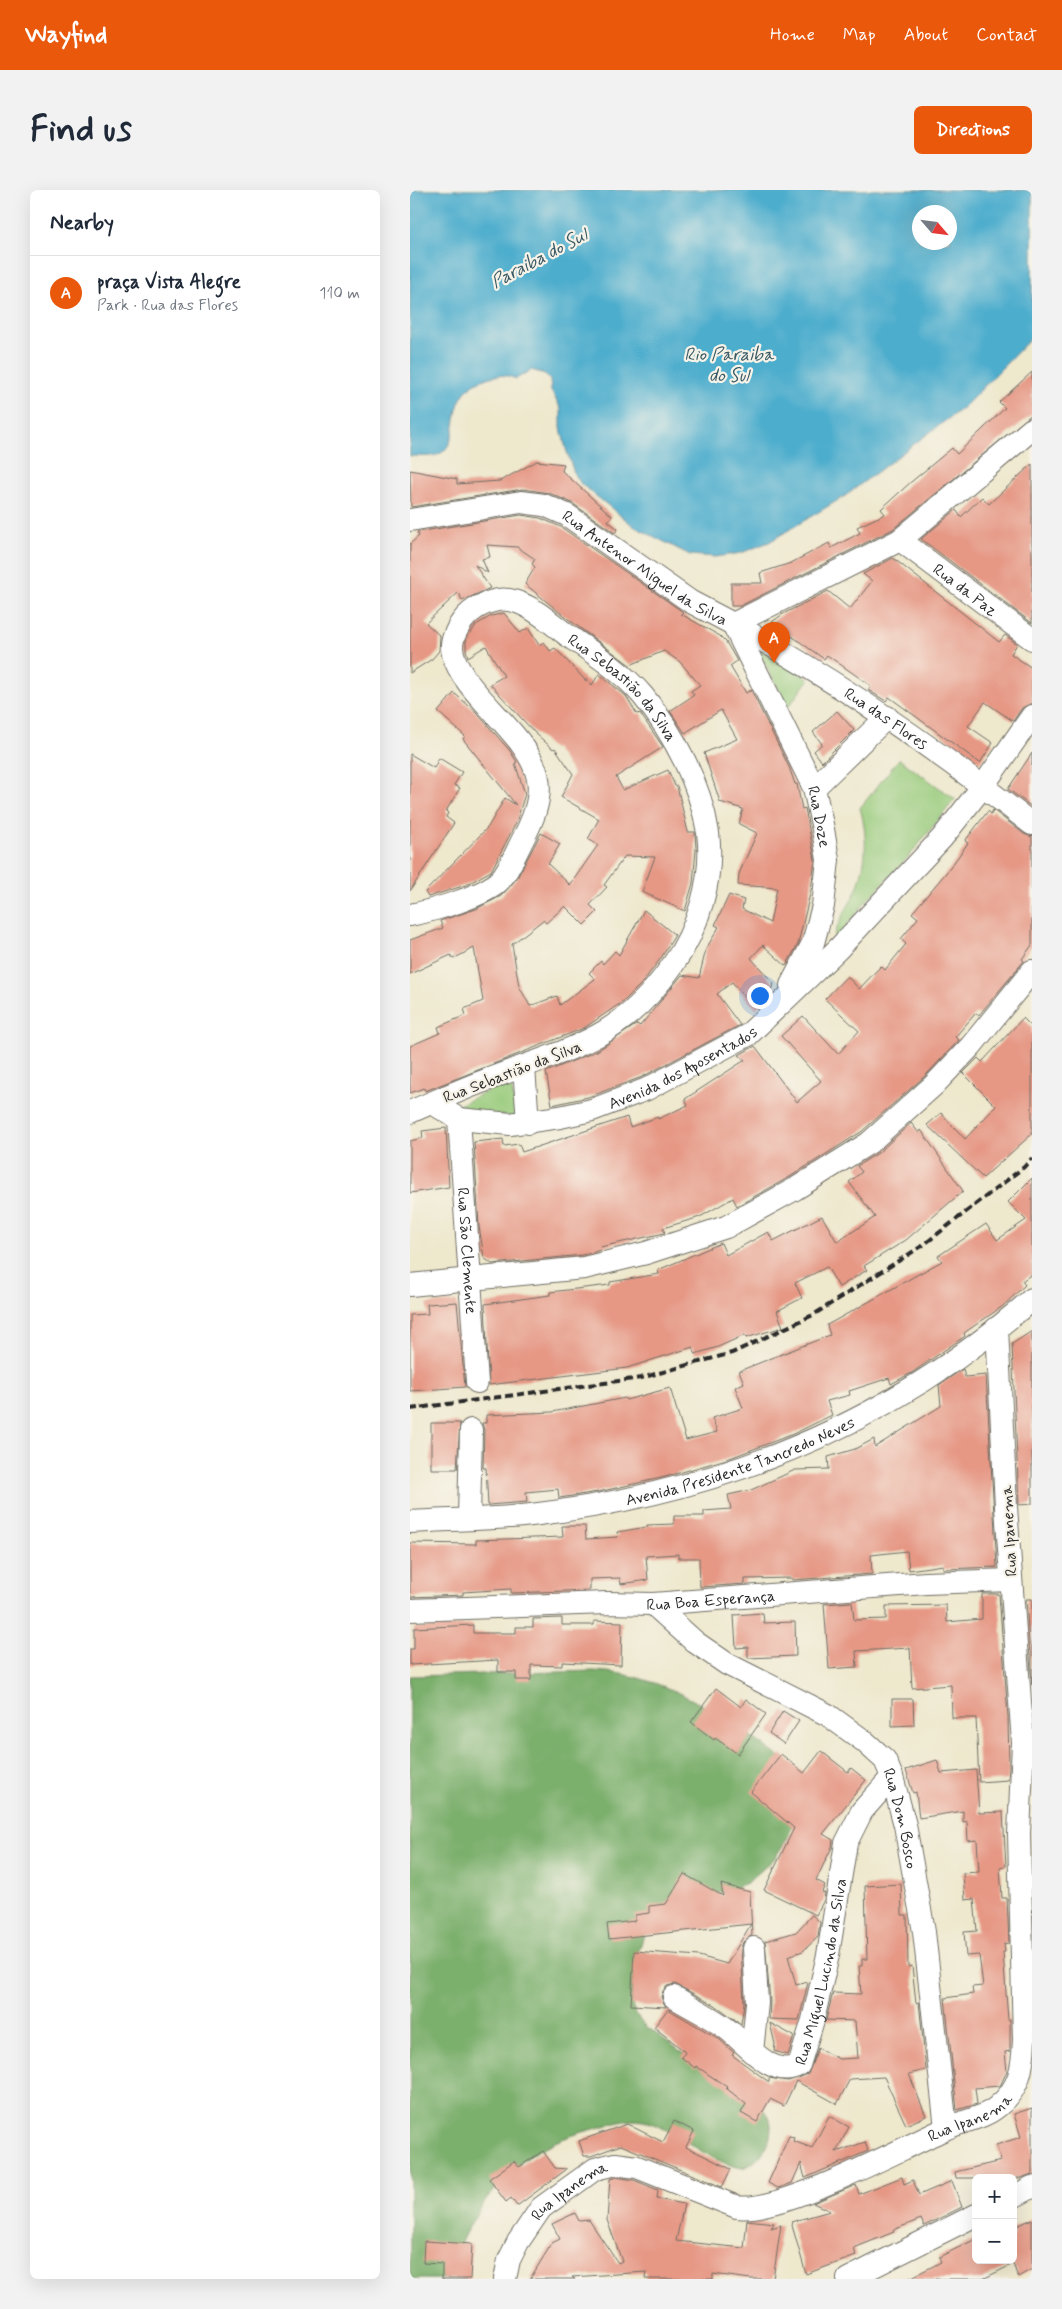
<!DOCTYPE html>
<meta charset="utf-8">
<style>
body{margin:0;font-family:Mynerve,sans-serif;background:#f2f2f3;color:#1f2937}
.controls{position:absolute;right:15px;bottom:15px;display:grid;overflow:hidden;border-radius:8px;box-shadow:0 5px 20px #0002}
.controls button{width:45px;height:45px;display:grid;place-items:center;padding:0;border:0;border-bottom:1px solid #e0e1e3;background:#fff;color:#1f2937;font:25px sans-serif}
.compass{position:absolute;left:502px;top:15px;width:45px;height:45px;border-radius:50%;background:#fff;box-shadow:0 5px 20px #0002;rotate:118deg}
.you{position:absolute;left:349px;top:805px;width:18px;height:18px;margin:-12px;border:4px solid #fff;border-radius:50%;background:#1a73e8;box-shadow:0 0 0 8px #1a73e833}
.badge{display:grid;place-items:center;width:32px;height:32px;border-radius:50%;background:#ea580c;color:#fff;font-size:16px;font-weight:700}
.pin{position:absolute;translate:-50% -41px;filter:drop-shadow(0 1px 2px #0008)}
.pin::after{content:'';position:absolute;top:26px;width:18px;height:15px;background:inherit;clip-path:polygon(0 0,100% 0,50% 100%)}
.list{margin:0;padding:0;list-style:none}
h2{display:flex;justify-content:space-between;align-items:center;height:65px;margin:0;padding:0 20px;font-size:21px}
h2 small{font-size:16px;font-weight:400;color:#747a83}
.list li{display:grid;grid-template-columns:32px 1fr auto;gap:15px;align-items:center;box-sizing:border-box;height:75px;padding:0 20px;border-top:1px solid #e0e1e3}
.list b{display:block;font-size:19px;white-space:nowrap}
.list p{margin:0;font-size:16px;white-space:nowrap;color:#747a83}
.list em{font-size:16px;font-style:normal;color:#747a83}
.map{position:relative;flex:none;width:622px;height:2089px;overflow:hidden;border-radius:8px}
header{display:flex;align-items:center;gap:30px;box-sizing:border-box;height:70px;padding:0 25px;background:#ea580c;color:#fff}
header strong{font-size:24px}
nav{display:flex;gap:28px;margin-inline-start:auto;font-size:18px}
.intro{display:flex;align-items:center;justify-content:space-between;box-sizing:border-box;height:120px;padding:0 30px}
h1{margin:0;font-size:35px}
.button{padding:12px 22px;border-radius:8px;background:#ea580c;color:#fff;font-size:18px;font-weight:700}
main{display:flex;gap:30px;padding:0 30px}
aside{flex:1;background:#fff;border-radius:8px;box-shadow:0 5px 20px #0002}
.map>svg:first-child{display:block}
.green{fill:#98cb7c;stroke:#627b54}
.forest{fill:#7aaf6c;stroke:#526d4c}
.water{fill:#4eadcd;stroke:#3c6c7c;fill-rule:evenodd}
.building{fill:#e69885}
.lines{fill:none;stroke-linecap:round;stroke-linejoin:round}
.minor-casing{stroke:#6f6d64;stroke-width:24}
.minor{stroke:#fff;stroke-width:22}
.rail{stroke:#2b2b2b;stroke-width:4;stroke-dasharray:8 4;stroke-linecap:butt}
.labels{text-anchor:middle;stroke-width:4.5;stroke-linejoin:round;paint-order:stroke}
.street-label{font-size:16px;fill:#2b2b2b;stroke:#f7f3e8}
.water-label{font-size:18px;font-style:italic;fill:#375864;stroke:#f7f3e8}
</style>
<header>
<strong>Wayfind</strong>
<nav><a>Home</a><a>Map</a><a>About</a><a>Contact</a></nav>
</header>
<div class="intro"><h1>Find us</h1><a class="button">Directions</a></div>
<main>
<aside>
<h2>Nearby<small></small></h2>
<ul class="list">
<li><span class="badge">A</span><div><b>praça Vista Alegre</b><p>Park · Rua das Flores</p></div><em>110 m</em></li>
</ul>
</aside>
<div class="map">
<svg width="622" height="2089" viewBox="0 0 622 2089">
<rect width="100%" height="100%" fill="#f7f3e8"/>
<filter id="ink" filterUnits="userSpaceOnUse"><feTurbulence type="fractalNoise" baseFrequency=".02" numOctaves="2"/><feDisplacementMap in="SourceGraphic" scale="10" xChannelSelector="R" yChannelSelector="G"/><feConvolveMatrix kernelMatrix="1 2 1 2 8 2 1 2 1" color-interpolation-filters="sRGB"/></filter>
<filter id="wash" filterUnits="userSpaceOnUse"><feTurbulence type="fractalNoise" baseFrequency=".0096" numOctaves="4" result="noise"/><feDisplacementMap in="SourceGraphic" scale="20" xChannelSelector="R" yChannelSelector="G"/><feGaussianBlur stdDeviation="1.12" result="paint"/><feColorMatrix in="noise" values="0 0 0 0 0 0 0 0 0 0 0 0 0 0 0 0 0 1.4 0 .05"/><feComposite in="paint" operator="in"/></filter>
<g filter="url(#wash)">
<rect width="100%" height="100%" fill="#eee8cd"/>
<!-- green -->
<path class="green" d="M346,457L399,489L378,517Z
M489,569L545,609L500,665L458,709L427,747L424,746C429,729 439,716 446,701C457,674 458,645 450,618Z
M100,890L107,927L41,919Z"/>
<!-- forest -->
<path class="forest" d="M184,1481C258,1484 319,1530 376,1572L385,1629L377,1649L364,1669L337,1693L314,1702L293,1705L235,1743C228,1761 217,1799 223,1818C226,1826 231,1831 237,1837L356,1922C370,1940 353,1973 332,1978C296,1972 264,1937 233,1931C218,1928 202,1934 188,1938C168,1943 149,1949 131,1959C87,1984 50,2041 37,2089H0V1486Z"/>
<!-- water -->
<path class="water" d="M0,0H622V147L555,216L435,306L359,352L331,363L305,367L280,365L225,337L171,294L164,283L156,259L151,238V219L141,201L140,190L135,184L121,180L106,189C96,184 87,185 77,188C31,203 55,248 31,263C24,268 8,266 0,266ZM510,22H540V52H510Z"/>
<g id="blocks">
<!-- building -->
<path class="building" d="M622,182V224L483,339L330,416H321V393H352L350,383L381,373L419,353L421,358L450,343L447,337L475,324L471,319L501,292L542,258L547,264L595,218L589,212Z
M127,271L154,274L152,281L202,326L198,331L208,339L205,343L162,313L139,303L113,299L1,317L0,280L47,289V294L90,291Z
M622,274V433L511,349L546,320L551,327L572,307L579,314Z
M111,325L130,328L151,337L273,422L271,424L310,446L316,452L327,471L320,476L336,503L341,500L379,577L385,594H387L392,619L395,618L405,670L401,700L388,754L376,776L353,755L341,768L364,794L354,811L346,819L322,792L307,804L330,835L232,887L178,907L142,915L136,882L187,861L227,834L230,836L272,785L289,788L296,759L309,737L305,735L319,705L334,710L332,719L360,733L367,698L328,695L329,684L347,643L329,634L333,619L310,612L294,563L327,549L311,520L275,543L260,521L284,505L281,501L290,495L270,472L254,461L220,475L158,429L115,394L125,377L122,374L125,369L107,357L77,355L80,367L72,369L78,383L65,375L80,398L52,411L49,402L16,433L30,446L29,461L22,469L0,483V354L9,346L7,342Z
M483,368L589,452L595,445L607,454L601,464L622,478V513L612,518L603,531L575,512L558,536L583,553L570,573L479,507L476,511L458,500L461,496L417,465L414,469L362,432L373,424L418,401L440,419L462,391L453,384Z
M94,423L110,443L118,438L129,455L134,452L140,461L145,458L176,491L177,489L182,495L189,484L216,506L227,524L230,523L238,535L253,557L206,587L213,600L258,580L265,596H267L278,642H285L286,660L283,693L275,721L232,702L245,667L215,666L194,695L197,697L180,715L187,722L174,735L155,716L136,733L133,730L102,754L109,796L120,816L147,806L150,815L185,789L179,783L191,771L193,774L205,761L209,765L234,720L265,745L251,768L232,793L214,811L174,838L15,901L14,898L0,903V856L30,843L28,837L56,825L54,819L73,811L64,758L43,769L41,765L0,784V750L33,738L30,731L66,719L91,706L107,688L131,643L150,654L138,674L160,695L188,655L178,649L189,629L151,607L163,584L145,558L143,559L124,542L80,494L94,486L76,456L58,467L56,460V451L66,435L81,426Z
M44,503L66,522L100,561L107,572L105,573L115,604L106,633L81,681L56,695L18,707L15,702L78,637L95,608L106,615L53,549L55,546L28,522Z
M427,521L444,540L412,572L404,561L412,554L403,542Z
M622,563V617L598,599Z
M0,564L24,578L29,568L52,582L44,595L50,598L36,621L38,623L36,627L44,633L0,701Z
M583,620L614,644L622,647V755L612,769L614,771L569,825L566,823L545,847L549,850L515,886L451,942L378,988L327,1016L323,1008L290,1027L253,1038L255,1043L190,1057L191,1060L172,1065L82,1074L74,1068L69,1036L64,952L93,949L94,956L109,954L112,962L217,927L220,937L248,927V929L278,915L275,909L335,870L329,865L345,856L387,912L411,891L371,846L393,826L428,864L449,841L415,809L437,786L449,799L471,776L475,780L496,754L491,749L508,728L502,723L540,678L558,653L555,651L578,621L581,624Z
M613,828L622,837V944L573,988L517,935L531,923L555,949L586,916L553,883L568,868L572,872Z
M501,933L509,943L511,940L553,1001L496,1050L454,1076L457,1080L429,1097L417,1077L385,1093L392,1108L367,1121L373,1137L336,1148L335,1145L308,1157L285,1164L283,1157L217,1178L79,1195L75,1114L140,1105V1102L200,1095V1092L249,1084L248,1080L311,1053L316,1065L358,1042L363,1051L412,1026L427,1052L465,1027L439,992L452,982L447,976L468,963Z
M36,938L39,997L0,1003V951L13,948L12,941Z
M622,988V1084L612,1091L615,1095L593,1116L554,1143L555,1146L503,1182L481,1194L479,1188L439,1201L440,1205L417,1211L422,1225L383,1244L320,1268L255,1287L188,1302L149,1308L148,1299L116,1302L117,1312L78,1315L76,1278H73L74,1240L72,1233H76V1225L142,1222L215,1208L216,1210L260,1198L276,1250L307,1242L302,1228L333,1218L325,1197L334,1193L329,1181L420,1145L417,1135L532,1071L528,1066L576,1034L587,1050L616,1030L598,1012Z
M47,1112L55,1197L0,1201V1125L18,1124L17,1114Z
M622,1141V1314L609,1315L602,1154Z
M553,1179L555,1187L576,1185L587,1377L533,1379V1375L499,1380L497,1361L461,1365L462,1384L382,1390V1388L335,1389V1394L290,1397L289,1368H268V1364L236,1366L238,1390L211,1394L210,1388L180,1389V1400L101,1403V1399L53,1402V1405L0,1407V1353L66,1354V1350L153,1347L152,1336H175L176,1349L208,1347L207,1342L237,1337V1335L264,1334V1326H294V1321L321,1319L318,1305L341,1300L385,1280L419,1279L418,1267L445,1259L464,1249L465,1257L531,1216L529,1195Z
M21,1233H50L47,1279H21Z
M572,1404H589L598,1527L599,1577L598,1590L569,1592L566,1528H542L541,1495L502,1498L500,1458L446,1461L447,1477L419,1479L414,1414L442,1412L444,1430L476,1429V1416L536,1415L537,1432L572,1429Z
M616,1409H622V1495Z
M353,1423L354,1433L385,1432L386,1466L338,1468V1457L326,1458L324,1425Z
M152,1428V1435H184V1431L212,1432L211,1475L152,1472V1476L121,1475V1490H106V1482H88V1470L0,1475V1459H4V1438L63,1435V1443H106V1437H123V1429Z
M306,1498L331,1517L336,1509L356,1524L328,1564L305,1548L304,1550L281,1532Z
M482,1509H503L504,1535L482,1536Z
M373,1521L389,1531L374,1554L359,1543Z
M411,1561L438,1582L441,1578L456,1590L413,1644L423,1650L422,1657L406,1690L415,1695L412,1702L415,1703L414,1710L406,1725L354,1700L384,1638L341,1602L371,1564L394,1583Z
M527,1570L531,1583L566,1580L569,1623L593,1622L596,1676L590,1677L592,1708H597L599,1753L594,1754L595,1762H593L598,1830L600,1829V1861L595,1862L597,1881L590,1896L565,1898L567,1914L547,1920L535,1808L563,1804L562,1797L573,1796L569,1765L556,1766L554,1742L567,1741L564,1709L555,1710L553,1683L569,1682L567,1650L558,1651L557,1631L553,1632V1621L509,1628L506,1602L503,1603L496,1580Z
M274,1684L313,1706L311,1694L340,1702L342,1745L333,1752L331,1759L334,1813L331,1834L305,1815L265,1794L257,1796L253,1801L251,1807L256,1817L221,1815L224,1761L289,1766L317,1774L341,1734L199,1749L197,1734L225,1731V1725L239,1723V1716L256,1714Z
M491,1694L492,1725H497L498,1777L502,1776L506,1813L509,1812L516,1880L499,1884L516,1926L496,1935L474,1887L440,1889L427,1914L386,1891L374,1916L360,1909L347,1932L331,1923L336,1914L316,1898L317,1897L286,1876L285,1878L271,1867L275,1863L273,1860L244,1837L258,1819L309,1849L324,1863L322,1865L359,1892V1888L378,1891L398,1884L408,1858L429,1869L448,1868L445,1831L416,1830L423,1803L451,1804L449,1776H452V1769H457L455,1696Z
M402,1725L410,1732L408,1747L393,1761L378,1766L386,1795L398,1792L389,1830L359,1829L360,1812L355,1751L386,1742Z
M360,1833L384,1846L378,1865L364,1861L365,1854Z
M622,1918V1984L611,1988H546L545,1982L591,1971L586,1955L611,1947L604,1924Z
M419,1926L439,1937L426,1962L455,1952L458,1961L395,1988L391,1973L382,1993L368,1998L358,1993L379,1946L384,1947L383,1951L402,1958Z
M264,1931L284,1941L276,1957L321,1979L312,1997L211,1955L181,1966H174L169,1951L217,1934L253,1952Z
M133,1961L145,1978L157,1979L107,2016L101,2008L96,2012L79,1989L104,1971L109,1977Z
M206,1987L224,1990L248,2000L247,2009L274,2014L266,2051L334,2058L337,2030L364,2033L361,2038L371,2035L363,2089H341L303,2084V2089H235L236,2082L162,2087L165,2089H120L142,2053L150,2049L142,2034L165,2023L169,2031L179,2030L208,2073L212,2071L197,2030L200,1989Z
M492,1987L494,1994L503,1990L509,2005L542,1991L552,2017L514,2036L511,2029L483,2040L484,2042L444,2058L446,2066L396,2084L381,2032L420,2021L403,2013L446,1995L449,2004Z
M622,2029V2079L608,2087L603,2074L573,2089H498L531,2072L529,2067L566,2049V2070H603V2038Z
M14,2051L62,2054L60,2089H32V2074L13,2073Z"/>
</g>
</g>
<g filter="url(#ink)">
<use href="#blocks" fill-opacity="0" stroke="#6f6d64" stroke-width="1"/>
<g class="lines">
<!-- minor casing -->
<g class="minor-casing">
<g id="minor">
<path id="s1" d="M0,330L111,312L134,315L157,325L281,412L323,434L490,350L622,239"/>
<path id="s2" d="M490,350L622,449"/>
<path id="s3" d="M323,434L404,598L413,639L418,670L413,716L403,753L381,795"/>
<path id="s4" d="M323,434C429,491 527,560 622,634"/>
<path d="M404,598L477,527"/>
<path id="s5" d="M0,725C21,721 76,706 90,690C99,680 105,665 111,653C121,634 132,611 128,589C120,544 54,506 43,464C40,453 44,445 49,436C58,421 72,413 88,410C113,406 139,432 157,445C183,463 213,482 233,506C264,543 291,596 298,643C304,688 288,740 262,776C209,852 158,858 79,889C52,899 26,911 0,922"/>
<path d="M114,877L118,933"/>
<path id="s6" d="M22,913L49,929L100,934L150,927L182,920L237,899L338,845L428,759L532,648L573,596L622,526"/>
<path id="s7" d="M49,929L67,1192"/>
<path d="M0,1095L174,1078L236,1063L316,1037L385,999L459,953L524,895L561,856L622,781"/>
<path d="M59,1328L61,1240"/>
<path id="s8" d="M0,1332C40,1329 81,1330 121,1325C308,1303 479,1235 622,1109"/>
<path id="s9" d="M243,1414L285,1452L317,1474L418,1525L454,1551L475,1570L482,1587L495,1635L514,1742L536,1938"/>
<path id="s10" d="M0,1420L197,1413L243,1414L516,1393L601,1390"/>
<path id="s11" d="M264,1807C282,1818 301,1827 317,1839C336,1853 362,1890 389,1875L403,1830L418,1765L436,1653L452,1621L482,1587"/>
<path d="M342,1862L347,1813L344,1758"/>
<path d="M603,2007L622,1997"/>
<path id="s12" d="M95,2089L99,2070L108,2052L131,2018L185,1979L205,1974L227,1977L327,2017C370,2024 490,1959 535,1939C551,1931 573,1929 587,1917C610,1899 613,1877 614,1850L609,1644L613,1553L596,1317L587,1138"/>
<path d="M438,2089L566,2025"/>
</g>
</g>
<!-- minor -->
<use href="#minor" class="minor"/>
<!-- rail -->
<path class="rail" d="M0,1219L231,1188L322,1163L403,1125L512,1056L614,977L622,968"/>
</g>
</g>
<g class="labels">
<!-- street labels -->
<g class="street-label">
<text dy="6" stroke="none"><textPath href="#s1" startOffset="255">Rua Antenor Miguel da Silva</textPath></text>
<text dy="6" stroke="none"><textPath href="#s2" startOffset="82">Rua da Paz</textPath></text>
<text dy="6" stroke="none"><textPath href="#s5" startOffset="595">Rua Sebastião da Silva</textPath></text>
<text dy="6" stroke="none"><textPath href="#s4" startOffset="180">Rua das Flores</textPath></text>
<text dy="6" stroke="none"><textPath href="#s3" startOffset="212">Rua Doze</textPath></text>
<text dy="6" stroke="none"><textPath href="#s6" startOffset="266">Avenida dos Aposentados</textPath></text>
<text transform="translate(102 881) rotate(-21)" y="6">Rua Sebastião da Silva</text>
<text dy="6" stroke="none"><textPath href="#s7" startOffset="132">Rua São Clemente</textPath></text>
<text dy="6" stroke="none"><textPath href="#s8" startOffset="338">Avenida Presidente Tancredo Neves</textPath></text>
<text transform="translate(598 1341) rotate(-93)" y="6">Rua Ipanema</text>
<text dy="6" stroke="none"><textPath href="#s10" startOffset="301">Rua Boa Esperança</textPath></text>
<text dy="6" stroke="none"><textPath href="#s9" startOffset="342">Rua Dom Bosco</textPath></text>
<text dy="6" stroke="none"><textPath href="#s11" startOffset="244">Rua Miguel Lucindo da Silva</textPath></text>
<text dy="6" stroke="none"><textPath href="#s12" startOffset="549">Rua Ipanema</textPath></text>
<text dy="6" stroke="none"><textPath href="#s12" startOffset="114">Rua Ipanema</textPath></text>
</g>
<!-- water labels -->
<g class="water-label">
<text transform="translate(129 68) rotate(-28)" y="6">Paraiba do Sul</text>
<text x="319" y="170">Rio Paraiba<tspan x="319" dy="21">do Sul</tspan></text>
</g>
</g>
</svg>
<div class="controls">
<button>+</button>
<button>−</button>
</div>
<svg class="compass" viewBox="-18 -18 36 36"><path d="M0-13l5 13h-10z" fill="#e53935"/><path d="M0 13l5-13h-10z" fill="#747a83"/></svg>
<div class="you"></div>
<div class="pin badge" style="left:364px;top:473px">A</div>
</div>
</main>
